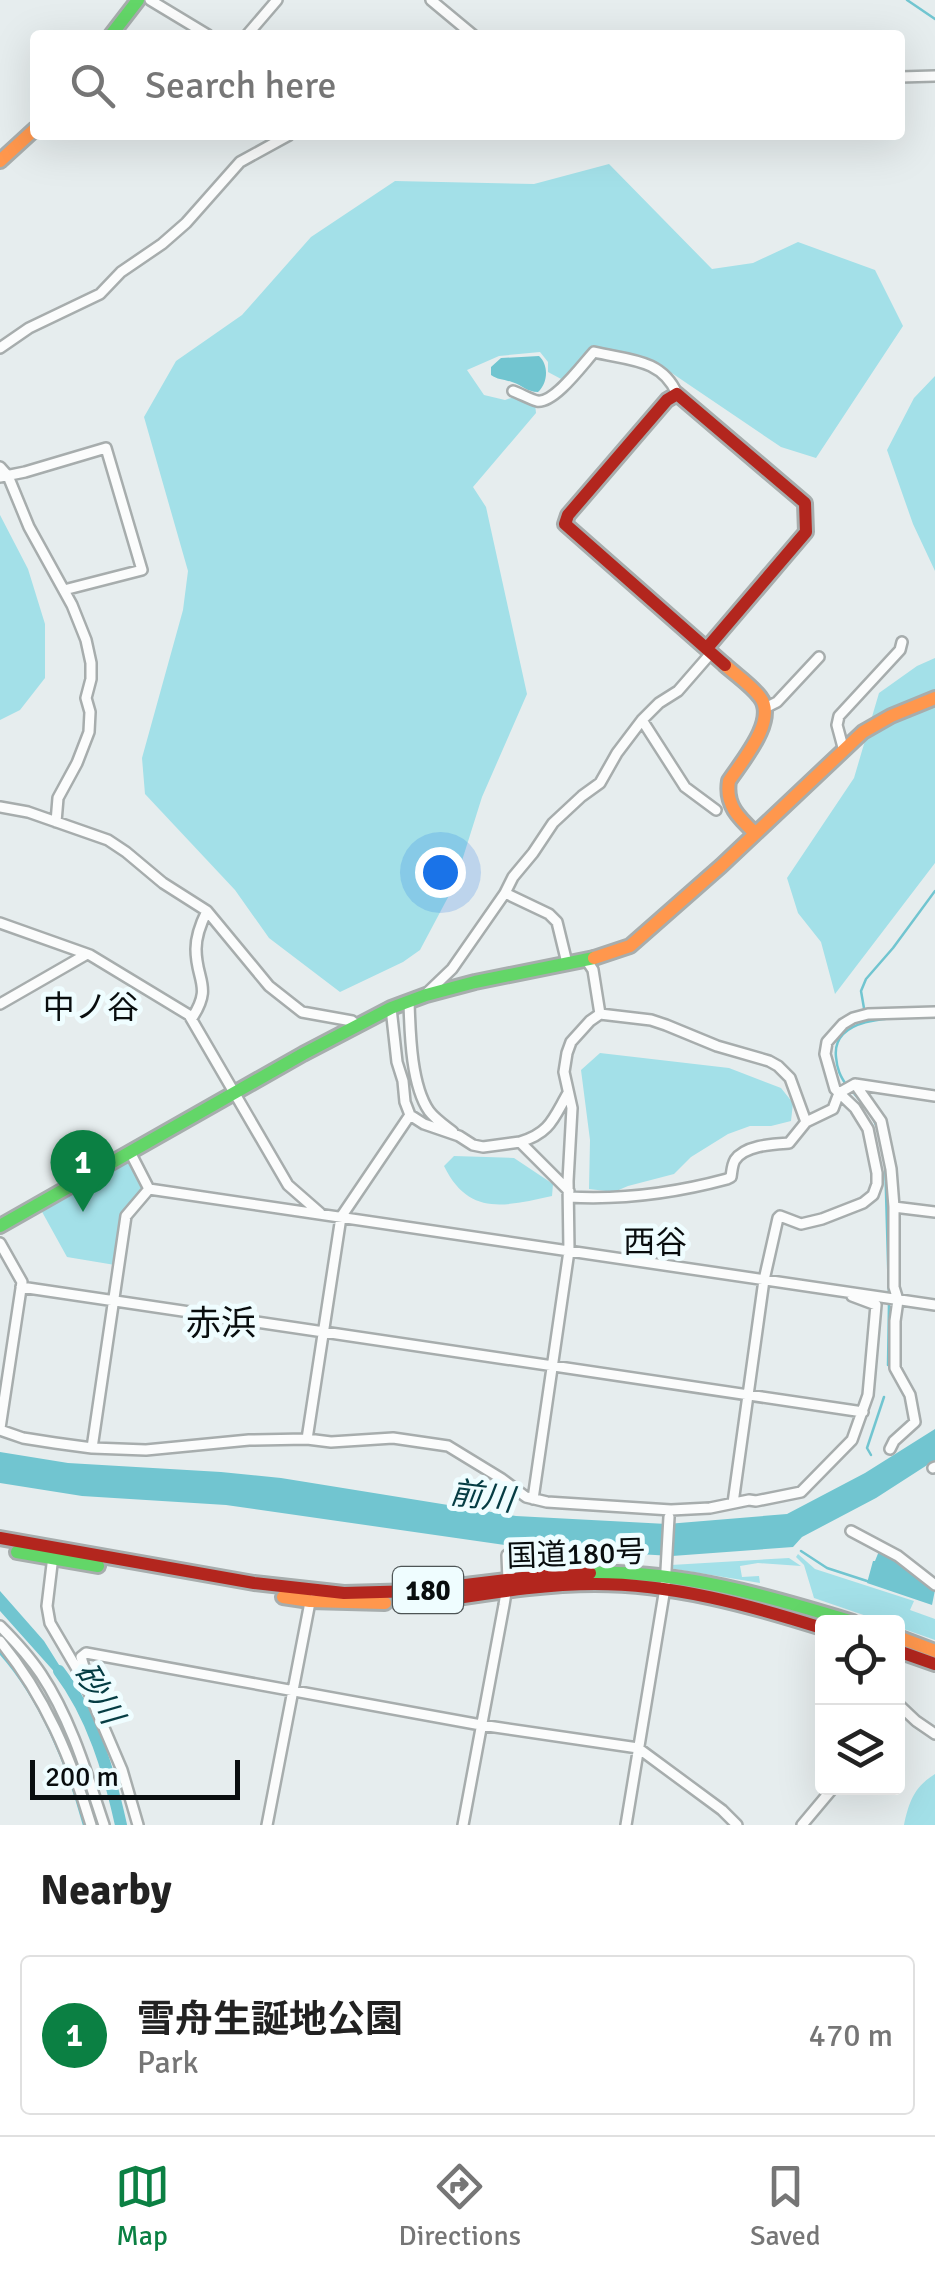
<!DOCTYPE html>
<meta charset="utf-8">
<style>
body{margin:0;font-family:Signika,"Noto Sans JP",sans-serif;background:#f2f2f2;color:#222}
.controls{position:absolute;right:30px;bottom:30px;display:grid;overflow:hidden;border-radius:10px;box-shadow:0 10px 40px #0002}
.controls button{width:90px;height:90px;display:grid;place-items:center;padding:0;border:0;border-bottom:2px solid #e0e0e0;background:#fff;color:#222;font:50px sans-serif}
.scale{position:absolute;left:30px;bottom:25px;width:210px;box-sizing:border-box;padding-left:10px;border:5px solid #090d0e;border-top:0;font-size:28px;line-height:35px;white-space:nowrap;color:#090d0e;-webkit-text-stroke:8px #effdff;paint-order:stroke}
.you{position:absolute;left:440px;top:872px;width:35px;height:35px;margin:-25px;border:8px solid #fff;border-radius:50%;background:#1a73e8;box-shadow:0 0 0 15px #1a73e833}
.badge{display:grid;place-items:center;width:65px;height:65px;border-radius:50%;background:#0b8043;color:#fff;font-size:32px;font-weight:700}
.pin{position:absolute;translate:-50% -82px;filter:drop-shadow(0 2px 5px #0008)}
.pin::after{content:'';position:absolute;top:52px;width:35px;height:30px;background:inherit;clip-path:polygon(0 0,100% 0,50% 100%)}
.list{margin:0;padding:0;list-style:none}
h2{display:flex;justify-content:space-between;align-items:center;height:130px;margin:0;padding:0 40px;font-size:42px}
h2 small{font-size:32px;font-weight:400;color:#767676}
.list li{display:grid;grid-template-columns:65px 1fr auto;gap:30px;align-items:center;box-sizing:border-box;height:160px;margin:0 20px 20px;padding:0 20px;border:2px solid #e0e0e0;border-radius:10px}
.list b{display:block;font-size:38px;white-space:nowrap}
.list p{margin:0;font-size:32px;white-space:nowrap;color:#767676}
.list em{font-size:32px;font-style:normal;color:#767676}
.icon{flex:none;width:55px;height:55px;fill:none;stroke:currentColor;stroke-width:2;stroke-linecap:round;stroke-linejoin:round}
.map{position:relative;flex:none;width:935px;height:1825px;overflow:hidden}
.search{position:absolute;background:#fff;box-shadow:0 10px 40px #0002;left:30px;right:30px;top:30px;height:110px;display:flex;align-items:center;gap:25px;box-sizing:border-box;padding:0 35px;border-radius:10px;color:#767676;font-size:38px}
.sheet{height:310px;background:#fff}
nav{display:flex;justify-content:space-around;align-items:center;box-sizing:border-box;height:140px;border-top:2px solid #e0e0e0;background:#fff;font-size:28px;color:#767676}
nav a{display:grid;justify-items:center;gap:5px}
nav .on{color:#0b8043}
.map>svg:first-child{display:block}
.green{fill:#a3e0e8}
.water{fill:#71c5d0}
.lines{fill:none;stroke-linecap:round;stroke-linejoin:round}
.stream{stroke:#71c5d0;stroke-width:2.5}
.river{stroke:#71c5d0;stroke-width:12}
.street-casing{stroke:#a7adad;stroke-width:14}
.fast-casing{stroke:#a7adad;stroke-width:18}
.slow-casing{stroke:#a7adad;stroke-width:18}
.jam-casing{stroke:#a7adad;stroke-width:18}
.street{stroke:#fbfcfc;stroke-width:9}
.fast{stroke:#63d668;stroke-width:12}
.slow{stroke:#ff974d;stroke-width:12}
.jam{stroke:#b3261e;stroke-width:12}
.labels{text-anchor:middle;stroke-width:10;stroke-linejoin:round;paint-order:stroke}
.shield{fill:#effdff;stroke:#4e5556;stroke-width:2.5}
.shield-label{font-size:28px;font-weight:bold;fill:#090d0e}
.street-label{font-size:30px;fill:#090d0e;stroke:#effdff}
.neighbourhood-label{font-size:32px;fill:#090d0e;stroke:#effdff}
.water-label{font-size:32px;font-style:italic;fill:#053c43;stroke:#effdff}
.quarter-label{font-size:35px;fill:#090d0e;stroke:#effdff}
</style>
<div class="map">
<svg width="935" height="1825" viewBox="0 0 935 1825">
<rect width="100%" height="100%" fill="#e6edee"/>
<!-- green -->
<path class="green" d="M609,164L712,269L753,263L798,242L875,270L903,326L816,458L781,447L651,359L593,349L563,380L548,372V362L540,352L499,356L467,370L484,395L505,400L514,397L535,404L536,413L473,487L486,507L527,694L482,797L454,886L420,950L403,962L340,992L269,938L235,890L145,794L142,758L183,610L188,571L144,417L176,361L242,315L311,237L395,181L534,184Z
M935,376V571L913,524L887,450L914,398Z
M0,515L28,569L45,624V678L20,710L0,720Z
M935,658V863L835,994L821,942L798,913L787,878L854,778L879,693L917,666Z
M600,1053L729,1068L781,1088L793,1103L791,1121L771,1126H750L728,1134L691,1157L674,1174L628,1186L614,1192L589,1189L590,1140L581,1070Z
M454,1156L514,1158L553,1184L552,1196C506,1206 469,1217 444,1166Z
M129,1158L145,1189L122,1215L115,1265L67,1257L41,1210Z
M798,1554L815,1569L914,1601L910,1610L935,1619V1640L898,1627V1622H884L814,1598L804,1565L796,1557Z
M789,1558L801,1566L758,1563L740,1566L742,1577L759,1576L760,1583L669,1568L671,1565Z
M935,1774V1825H904C909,1802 914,1787 935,1774Z"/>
<!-- water -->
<path class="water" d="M539,356C549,365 548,383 538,392C527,392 522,385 512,382C503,379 498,380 491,375V367L501,358Z
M935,1429V1460L876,1498L802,1537L793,1547L672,1556L519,1547L226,1505L82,1496L0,1483V1452L68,1463L221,1472L281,1478L516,1516L667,1524L787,1514L865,1473Z
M879,1551L896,1559L935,1590L932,1605L867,1583L873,1561H875Z
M0,1591L44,1641L71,1684L67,1686L0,1611Z"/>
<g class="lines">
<!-- stream -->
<path class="stream" d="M907,0L935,19
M865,1014L861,991L866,979L893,948L935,891
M847,1086C840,1076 837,1069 836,1057C831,1012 907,1018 935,1017
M853,1092L867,1109
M872,1115L880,1135
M885,1158L889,1295
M888,1365L889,1303
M871,1455L867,1448L884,1397
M801,1551L827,1568L867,1581
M0,1653C41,1699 68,1766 84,1825"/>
<!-- river -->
<path class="river" d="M59,1671C93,1716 109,1771 121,1825"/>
<!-- street casing -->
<g class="street-casing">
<path id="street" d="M150,0L208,35
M431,0L473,35
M247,35L277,0
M900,77L935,76
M0,348L29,328L100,294L121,272L162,244L186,223L240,162L289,135
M513,391C521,394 530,399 537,401C554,404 583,364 594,352C626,360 662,358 677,394
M0,467L8,476L29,527L72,605L86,640L91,663V679L86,698L90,712L89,732L77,763L58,798L56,822
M0,477L25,472L106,448L142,570L64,590
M767,707L777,702L819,657
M642,720L685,787L716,810
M844,751L837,725L839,716L900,650L902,642
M0,807L28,812L108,840L126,852L163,883L207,911L269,986L302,1012L352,1021L357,1025
M505,893L549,914L557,922L567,963
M0,923L90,955L189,1015L288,1185L320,1213
M587,961L593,970L600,1014
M428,992L452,969L505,893L513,877L533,853L553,823L582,796L600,783L617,753L642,720L659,703L678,691L712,652
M409,1002C410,1033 411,1085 429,1111C435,1119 444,1125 453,1132
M0,1004L87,954
M391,1008L397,1062L403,1081L405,1102L410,1115L424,1124L459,1136L473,1145L483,1147L520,1142L569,1191
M192,1018C213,986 196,981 196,949C196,935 201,923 207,911
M855,1084L881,1121L891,1169L894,1207V1287L898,1300L895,1321V1368L910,1395L915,1422L894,1441L890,1449
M520,1142C550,1133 553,1119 568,1093
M130,1152L149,1189
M149,1189L935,1305
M569,1197C623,1200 675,1193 727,1179L731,1177C732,1171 732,1165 735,1160C745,1145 774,1144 789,1143L806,1122L833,1109L839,1093L855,1084L935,1096
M894,1207L935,1212
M0,1243L22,1282L0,1428
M21,1287L863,1412
M0,1430L23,1438L55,1443L92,1448L146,1450L249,1440L307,1439L331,1442L393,1438L448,1446L502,1479L526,1497L547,1502L671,1510L710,1508L749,1500L756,1501L801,1492L852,1440L868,1395L876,1305L852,1296V1293
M307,1439L341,1217L410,1115
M92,1448L126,1216L149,1189
M933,1468L935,1467
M533,1499L569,1251L568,1181L572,1108L564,1072L567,1053L571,1042L590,1021L600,1014L651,1020L666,1025L717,1046L769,1061L778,1066L790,1078L806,1122
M733,1503L764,1280L778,1218L780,1216L801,1224L822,1219L863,1203L873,1195L877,1184V1173L868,1129L855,1108L835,1089L825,1054L827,1042L843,1024L853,1018L868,1014L935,1012
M851,1531L898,1556L935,1585
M53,1556L47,1606L50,1623L84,1681L122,1770L138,1825
M0,1626C15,1641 29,1656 41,1674C71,1719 87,1774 104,1825
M0,1641C45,1696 71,1758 91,1825
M84,1681L85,1670L81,1657L86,1653L481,1725L638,1748L722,1810L737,1825
M898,1704L916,1721L935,1734
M267,1825L311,1597
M463,1825L504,1605L508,1580L507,1555
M626,1825L665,1588L669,1517
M802,1825L833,1788"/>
</g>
<!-- fast casing -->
<g class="fast-casing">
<path id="fast" d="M111,35L138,0
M0,1226L303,1054L391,1008L426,995L475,982L594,958
M17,1552L98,1566
M590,1573C680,1570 768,1596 853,1622"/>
</g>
<!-- slow casing -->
<g class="slow-casing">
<path id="slow" d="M0,161L35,129
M725,665C736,675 751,685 760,697C778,720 742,761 729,781C725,805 739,818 755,833
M594,958L630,946L721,866L863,732L891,716L935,698
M283,1597L310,1601L385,1603
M898,1637L935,1651"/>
</g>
<!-- jam casing -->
<g class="jam-casing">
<path id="jam" d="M707,648L806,532L805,503L677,394L667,400L568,515L565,524L725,665
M0,1538L254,1583L344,1593L416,1591L539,1576L590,1573
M457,1598C503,1591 549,1584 595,1584C673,1584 749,1605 822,1628
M898,1651L935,1664"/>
</g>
<!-- street -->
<use href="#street" class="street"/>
<!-- fast -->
<use href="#fast" class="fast"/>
<!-- slow -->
<use href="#slow" class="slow"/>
<!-- jam -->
<use href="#jam" class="jam"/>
</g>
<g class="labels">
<!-- shield labels -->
<rect class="shield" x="393" y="1567" width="70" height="46" rx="8"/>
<g class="shield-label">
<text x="428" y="1600">180</text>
</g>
<!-- street labels -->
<g class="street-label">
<text transform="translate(576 1554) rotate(-2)" y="10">国道180号</text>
</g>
<!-- neighbourhood labels -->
<g class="neighbourhood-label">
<text x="91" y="1018">中ノ谷</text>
<text x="655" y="1253">西谷</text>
</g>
<!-- water labels -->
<g class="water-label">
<text transform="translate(482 1496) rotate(7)" y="11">前川</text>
<text transform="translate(99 1693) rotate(60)" y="11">砂川</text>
</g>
<!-- quarter labels -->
<g class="quarter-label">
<text x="221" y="1335">赤浜</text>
</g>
</g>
</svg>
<div class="controls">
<button><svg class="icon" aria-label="locate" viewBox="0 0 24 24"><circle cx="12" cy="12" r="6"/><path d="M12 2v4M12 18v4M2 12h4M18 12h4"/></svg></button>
<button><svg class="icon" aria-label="layers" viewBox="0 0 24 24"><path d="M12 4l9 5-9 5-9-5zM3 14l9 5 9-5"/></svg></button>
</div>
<div class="scale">200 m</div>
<div class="you"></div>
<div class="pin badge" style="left:83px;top:1212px">1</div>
<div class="search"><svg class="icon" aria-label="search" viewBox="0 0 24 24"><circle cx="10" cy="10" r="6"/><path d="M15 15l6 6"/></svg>Search here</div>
</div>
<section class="sheet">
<h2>Nearby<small></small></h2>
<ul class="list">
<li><span class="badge">1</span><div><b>雪舟生誕地公園</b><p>Park</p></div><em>470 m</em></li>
</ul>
</section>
<nav>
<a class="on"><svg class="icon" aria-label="map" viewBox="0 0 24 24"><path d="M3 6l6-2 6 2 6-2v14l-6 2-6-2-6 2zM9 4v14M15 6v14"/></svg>Map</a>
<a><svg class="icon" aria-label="directions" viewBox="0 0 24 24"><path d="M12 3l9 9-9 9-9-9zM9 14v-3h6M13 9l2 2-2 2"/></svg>Directions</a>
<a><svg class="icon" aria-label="saved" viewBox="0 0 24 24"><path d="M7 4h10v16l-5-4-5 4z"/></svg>Saved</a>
</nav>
